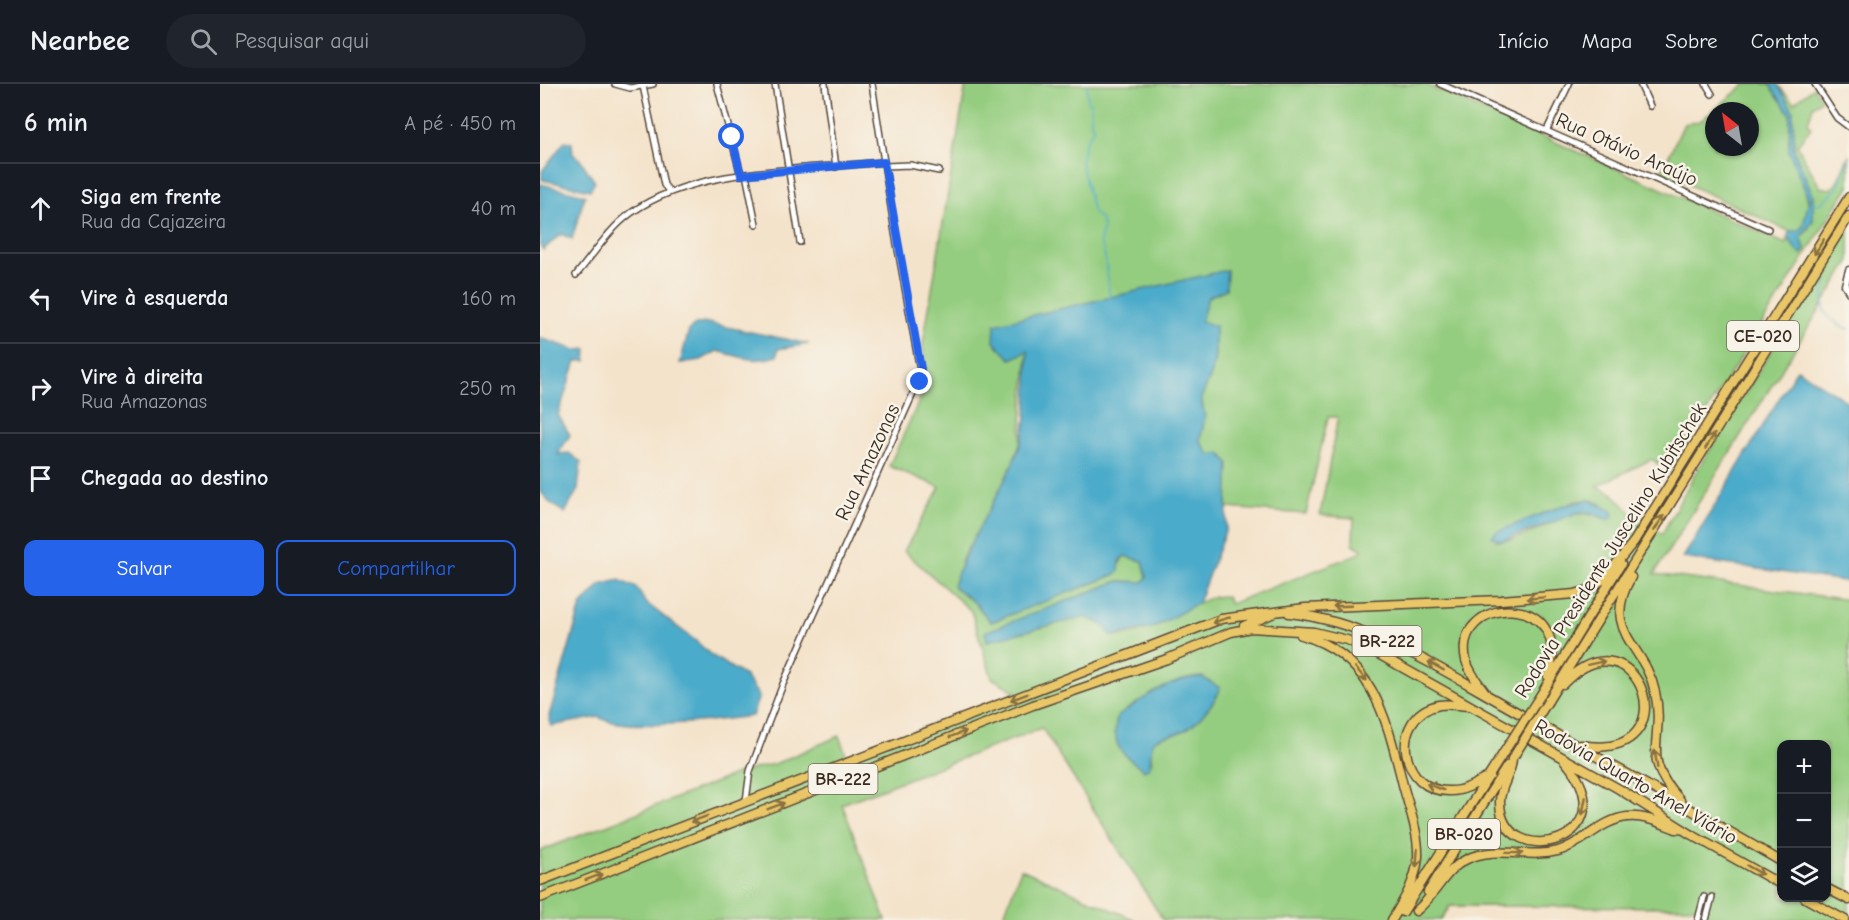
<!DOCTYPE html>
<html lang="pt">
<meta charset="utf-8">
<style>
body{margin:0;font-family:"Comic Neue",sans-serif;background:#20242c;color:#f1f3f6}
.controls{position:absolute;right:18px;bottom:18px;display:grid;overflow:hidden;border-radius:12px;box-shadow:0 2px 4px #0004}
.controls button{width:54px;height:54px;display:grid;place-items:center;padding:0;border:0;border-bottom:2px solid #363941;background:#171b24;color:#f1f3f6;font:30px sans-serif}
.compass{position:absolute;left:1165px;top:18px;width:54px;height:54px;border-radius:50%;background:#171b24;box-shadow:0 2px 4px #0004;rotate:329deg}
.stop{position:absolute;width:18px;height:18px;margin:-14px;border:4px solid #2563eb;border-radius:50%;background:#fff}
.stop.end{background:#2563eb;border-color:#fff;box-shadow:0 2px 6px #0008}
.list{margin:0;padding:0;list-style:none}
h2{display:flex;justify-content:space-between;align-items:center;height:78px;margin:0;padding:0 24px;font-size:26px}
h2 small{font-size:20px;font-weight:400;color:#9ea1a6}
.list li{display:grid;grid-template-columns:39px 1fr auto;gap:18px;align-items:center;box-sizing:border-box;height:90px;padding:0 24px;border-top:2px solid #363941}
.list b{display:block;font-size:22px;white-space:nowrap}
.list p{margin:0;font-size:20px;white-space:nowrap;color:#9ea1a6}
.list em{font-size:20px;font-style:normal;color:#9ea1a6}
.actions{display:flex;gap:12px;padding:18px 24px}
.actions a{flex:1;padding:14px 0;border:2px solid #2563eb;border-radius:12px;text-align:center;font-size:21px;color:#2563eb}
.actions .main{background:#2563eb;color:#fff}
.icon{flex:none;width:33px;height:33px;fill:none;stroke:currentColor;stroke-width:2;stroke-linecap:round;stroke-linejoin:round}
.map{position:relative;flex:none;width:1309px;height:836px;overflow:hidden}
header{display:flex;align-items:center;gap:36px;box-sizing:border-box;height:84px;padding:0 30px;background:#171b24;border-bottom:2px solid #363941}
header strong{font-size:28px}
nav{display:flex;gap:33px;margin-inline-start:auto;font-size:21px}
.search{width:420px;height:54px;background:#20242c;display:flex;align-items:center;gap:15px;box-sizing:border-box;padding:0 21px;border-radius:33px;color:#9ea1a6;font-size:22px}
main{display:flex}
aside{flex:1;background:#171b24}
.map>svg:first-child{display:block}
.green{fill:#95cd80;stroke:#687c4f;stroke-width:1.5;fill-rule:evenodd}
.water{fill:#4babca;stroke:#436a74;stroke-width:1.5}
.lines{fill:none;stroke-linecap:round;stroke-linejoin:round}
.stream{stroke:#4babca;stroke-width:1.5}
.minor-casing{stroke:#574638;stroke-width:8}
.tertiary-casing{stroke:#574638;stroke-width:9}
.trunk-casing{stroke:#574638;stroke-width:11}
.minor{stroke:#fff;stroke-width:5}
.tertiary{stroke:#fff;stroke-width:6}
.trunk{stroke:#e9c769;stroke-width:8}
.trunk-bridge-casing{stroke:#574638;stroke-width:11;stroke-linecap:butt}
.trunk-bridge{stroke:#e9c769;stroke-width:8}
.oneway{stroke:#897140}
.route{stroke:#2563eb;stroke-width:8}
.labels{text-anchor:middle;stroke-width:5;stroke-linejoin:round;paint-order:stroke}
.shield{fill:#f7f3e8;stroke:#73665b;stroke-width:1.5}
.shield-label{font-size:18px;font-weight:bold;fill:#3b2a1e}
.street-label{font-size:20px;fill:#3b2a1e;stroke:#f7f3e8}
</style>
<header>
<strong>Nearbee</strong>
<div class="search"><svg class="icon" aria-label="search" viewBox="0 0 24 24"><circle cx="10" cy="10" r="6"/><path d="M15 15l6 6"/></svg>Pesquisar aqui</div>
<nav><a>Início</a><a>Mapa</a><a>Sobre</a><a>Contato</a></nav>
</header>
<main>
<aside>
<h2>6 min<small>A pé · 450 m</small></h2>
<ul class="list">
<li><svg class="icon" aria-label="ahead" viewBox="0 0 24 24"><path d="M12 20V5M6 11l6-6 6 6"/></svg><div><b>Siga em frente</b><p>Rua da Cajazeira</p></div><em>40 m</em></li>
<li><svg class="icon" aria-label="left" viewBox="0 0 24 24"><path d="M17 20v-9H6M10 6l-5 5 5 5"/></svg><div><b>Vire à esquerda</b></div><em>160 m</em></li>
<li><svg class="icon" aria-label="right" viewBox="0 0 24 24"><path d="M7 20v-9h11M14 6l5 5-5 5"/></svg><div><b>Vire à direita</b><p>Rua Amazonas</p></div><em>250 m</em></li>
<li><svg class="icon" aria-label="arrive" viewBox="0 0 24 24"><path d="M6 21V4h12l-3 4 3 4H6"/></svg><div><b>Chegada ao destino</b></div></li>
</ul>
<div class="actions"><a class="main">Salvar</a><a>Compartilhar</a></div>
</aside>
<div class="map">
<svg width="1309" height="836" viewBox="0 0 1309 836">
<rect width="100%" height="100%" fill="#f7f3e8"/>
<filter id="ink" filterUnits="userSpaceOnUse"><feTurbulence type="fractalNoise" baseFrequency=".0167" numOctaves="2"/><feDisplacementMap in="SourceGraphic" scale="12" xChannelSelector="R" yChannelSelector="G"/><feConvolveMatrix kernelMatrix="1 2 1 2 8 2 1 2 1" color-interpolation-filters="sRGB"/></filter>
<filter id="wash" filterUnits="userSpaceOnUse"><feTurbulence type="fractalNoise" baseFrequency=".008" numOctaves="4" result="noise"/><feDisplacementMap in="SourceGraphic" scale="24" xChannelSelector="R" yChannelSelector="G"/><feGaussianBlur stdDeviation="1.35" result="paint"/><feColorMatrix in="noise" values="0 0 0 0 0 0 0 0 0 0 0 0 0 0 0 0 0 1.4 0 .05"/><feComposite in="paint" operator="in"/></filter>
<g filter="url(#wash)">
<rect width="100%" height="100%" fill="#f4e3cb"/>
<!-- green -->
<path class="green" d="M426,0H884L1246,160L1249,147L1121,88L1144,40L1160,37L1206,0H1229C1235,9 1248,21 1250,32C1252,41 1248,51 1249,60C1253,87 1284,124 1258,147H1253L1254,163L1265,165L1261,153L1269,145L1273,111L1254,67L1253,27L1237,0L1254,19L1274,3L1281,16L1273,22L1268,39L1271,44L1257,61L1280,103L1290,105L1296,100L1309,71V102L1128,389L1112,375L1057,402L1072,409L1096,434L1122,450L1156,388L1309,142V178L1114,490L1309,516V836H1163L1164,823L910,822L901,836H623L502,644L302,720L346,836H0V767L202,688L237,679L299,652L307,673L476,608L452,594L431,527L364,467L400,403L349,382L388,298L383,260ZM1174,27H1210V63H1174ZM687,186L686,205L668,213L661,237L675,242V272L672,289L661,314L665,333L660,357C673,376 685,401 688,424L766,430L788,333H798L780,431L814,434L813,460L822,465L820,469L690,520L687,513C661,506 612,555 572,552L562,540L545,533L502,543L445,549L578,497L603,498L607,493L603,477L584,472L574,491L451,538L435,519L414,503L423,473L464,400L480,361L488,266ZM1050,416L1062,420L1063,434C1027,416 993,459 956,457L1035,417ZM678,610C668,622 659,636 645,645C626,658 605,642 612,678L574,649ZM1242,660H1286V814H1242Z
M481,785L595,836H462Z"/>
<!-- water -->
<path class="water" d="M1229,0H1237L1253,26L1254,67L1273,111V137L1261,153L1265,165L1262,170L1257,167L1248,154L1250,147H1258L1263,142L1269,116L1249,67L1250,30Z
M25,57L32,59L33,70L40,75L55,98L50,106L2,96V87Z
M0,100L45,111L32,155L21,150L3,166L0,161Z
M687,186L686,205L668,213L661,237L675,242V272L672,289L661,314L665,333L660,357L670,371L680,369L689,379L686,445L658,519L615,543L572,552L562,540L545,533L447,557L445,548L578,497L603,498L607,493L603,477L584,472L580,476L579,487L574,491L451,538L435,519L413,502C429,453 461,412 479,364C490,335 487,297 488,267L471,275L454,258L455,240Z
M168,239L269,260L238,265L237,272C214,280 199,272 177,267L161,276L140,279L149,246L157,240Z
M0,254L36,266L47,265L46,277H36L18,331L30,351L18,370L29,369L41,378L38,405L25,429L10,419L0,407Z
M1257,285L1309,319V498L1143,474Z
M1049,416L1073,427L1072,433L1068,436L1053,429L1040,428L962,457L952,453L956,448L1021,422Z
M79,496L97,504L105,518L156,557L171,571L205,592L219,612L212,632C181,636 83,648 59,633L11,642L9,632L41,522L60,501Z
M662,593L680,604C676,618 656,641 643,647C632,652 622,650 612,658L610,683L604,686C581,670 571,662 577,633C601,615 631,594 662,593Z"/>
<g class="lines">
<!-- stream -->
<path class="stream" d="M547,0L548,19H551V39L554,44L545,58L541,79L553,128L561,136L563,143L560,159C568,173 567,197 570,214
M1271,119L1280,120L1297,105L1309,74
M1284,182C1294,206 1264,228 1309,245"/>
</g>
</g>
<g filter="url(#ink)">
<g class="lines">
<!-- minor casing -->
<g class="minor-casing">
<path id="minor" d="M75,0L90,4L113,0
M177,0L201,91
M235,0L260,158
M285,0L296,83
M900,0L1228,145
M1100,0L1110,22
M1166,0L1172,10
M1275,0L1297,34L1309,43
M103,2L124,101L130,108
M1007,46L1029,0
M345,82L370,81L399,87
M206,90L216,140
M36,191C53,171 69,145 91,129C156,82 266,86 344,78
M206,717L210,687L243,600L381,292L355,149L332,0
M1158,836L1164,813
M1166,836L1172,813"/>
</g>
<!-- tertiary casing -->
<g class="tertiary-casing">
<path id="tertiary" d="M1309,186L1305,201L1309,208"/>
</g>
<!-- trunk casing -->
<g class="trunk-casing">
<path id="trunk" d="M1093,459L1309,113
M1091,493C1060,549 1105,560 1115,608C1126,656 1098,672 1140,716
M749,529C836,539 909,591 984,632C1070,680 1156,728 1242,778
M704,542L734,529
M761,551C834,571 847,637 863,701C869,724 879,749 878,773C876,797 864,816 852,836
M1023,600C1099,520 1153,680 1041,661
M945,608C938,599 929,588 926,576C911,511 1035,504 1008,592
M1000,612L1081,480
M1008,617L1309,132
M931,622C920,622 909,619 899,621C847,632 860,710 911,707C925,707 938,698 950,692
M972,675C972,690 959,703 960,719C962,791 1093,756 1025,677
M0,797L681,535L765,524L961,516L1035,510L1048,506L1065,494L1095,456
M1286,804L1309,816
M888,808L967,682
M0,814L493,621L627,575L691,548L711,544L774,548L807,556L831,566L1079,705L1152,751L1242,801
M1265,814L1305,836
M876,827C896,811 904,786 927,775C956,761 988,775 1018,767C1043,760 1061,736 1087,733C1104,731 1120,739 1136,745
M863,828L966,665"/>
</g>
<!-- minor -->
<use href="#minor" class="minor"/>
<!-- tertiary -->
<use href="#tertiary" class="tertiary"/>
<!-- trunk -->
<use href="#trunk" class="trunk"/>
<!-- trunk-bridge casing -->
<g class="trunk-bridge-casing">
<path id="trunk-bridge" d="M966,665L1000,612
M974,672L1008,617"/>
</g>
<!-- trunk-bridge -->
<use href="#trunk-bridge" class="trunk-bridge"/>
</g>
<!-- one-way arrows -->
<defs><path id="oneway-shaft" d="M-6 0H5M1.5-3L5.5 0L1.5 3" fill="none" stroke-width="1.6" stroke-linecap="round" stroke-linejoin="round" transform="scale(1.5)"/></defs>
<g class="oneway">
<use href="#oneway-shaft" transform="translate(1279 163) rotate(122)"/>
<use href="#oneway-shaft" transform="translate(1170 357) rotate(-58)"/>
<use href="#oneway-shaft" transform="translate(1119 439) rotate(-58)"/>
<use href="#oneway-shaft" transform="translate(996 514) rotate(176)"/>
<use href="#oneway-shaft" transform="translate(802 522) rotate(178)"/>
<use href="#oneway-shaft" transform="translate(681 536) rotate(163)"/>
<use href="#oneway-shaft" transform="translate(1056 579) rotate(-12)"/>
<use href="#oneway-shaft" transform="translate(896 582) rotate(-151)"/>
<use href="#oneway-shaft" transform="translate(821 590) rotate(49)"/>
<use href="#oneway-shaft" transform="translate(479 613) rotate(159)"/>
<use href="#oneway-shaft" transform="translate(418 650) rotate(-21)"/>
<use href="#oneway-shaft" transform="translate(1116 675) rotate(-99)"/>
<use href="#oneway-shaft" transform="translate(895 703) rotate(-160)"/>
<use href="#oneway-shaft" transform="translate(236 722) rotate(-21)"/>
<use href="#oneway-shaft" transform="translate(1044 722) rotate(101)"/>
<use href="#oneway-shaft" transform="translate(159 735) rotate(159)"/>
<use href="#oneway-shaft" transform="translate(974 769) rotate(1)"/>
<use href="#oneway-shaft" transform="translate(877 774) rotate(94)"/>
<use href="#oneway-shaft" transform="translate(1215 786) rotate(29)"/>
<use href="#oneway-shaft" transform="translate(54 793) rotate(-21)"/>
</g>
</g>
<g class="lines" filter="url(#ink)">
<!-- route -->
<path class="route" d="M192,53L201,91L344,78L381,285L380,298"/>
</g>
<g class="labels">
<!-- shield labels -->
<g class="shield">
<rect x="1187" y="237" width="72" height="30" rx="4.5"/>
<rect x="812.5" y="542" width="69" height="30" rx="4.5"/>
<rect x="268.5" y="680" width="69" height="30" rx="4.5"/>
<rect x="888" y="735" width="72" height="30" rx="4.5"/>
</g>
<g class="shield-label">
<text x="1223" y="258">CE-020</text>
<text x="847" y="563">BR-222</text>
<text x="303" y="701">BR-222</text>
<text x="924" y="756">BR-020</text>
</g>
<!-- street labels -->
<g class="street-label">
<text transform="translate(1087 65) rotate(24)" y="7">Rua Otávio Araújo</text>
<text transform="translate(327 378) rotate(-65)" y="7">Rua Amazonas</text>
<text transform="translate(1070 466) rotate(-58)" y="7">Rodovia Presidente Juscelino Kubitschek</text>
<text transform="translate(1096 697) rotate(30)" y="7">Rodovia Quarto Anel Viário</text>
</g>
</g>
</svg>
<div class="controls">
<button>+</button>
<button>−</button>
<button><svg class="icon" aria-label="layers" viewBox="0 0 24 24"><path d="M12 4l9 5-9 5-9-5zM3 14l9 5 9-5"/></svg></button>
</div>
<svg class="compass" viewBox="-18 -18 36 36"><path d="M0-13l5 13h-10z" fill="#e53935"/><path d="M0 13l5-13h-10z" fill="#9ea1a6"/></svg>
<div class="stop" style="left:192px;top:53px"></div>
<div class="stop end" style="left:380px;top:298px"></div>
</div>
</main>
